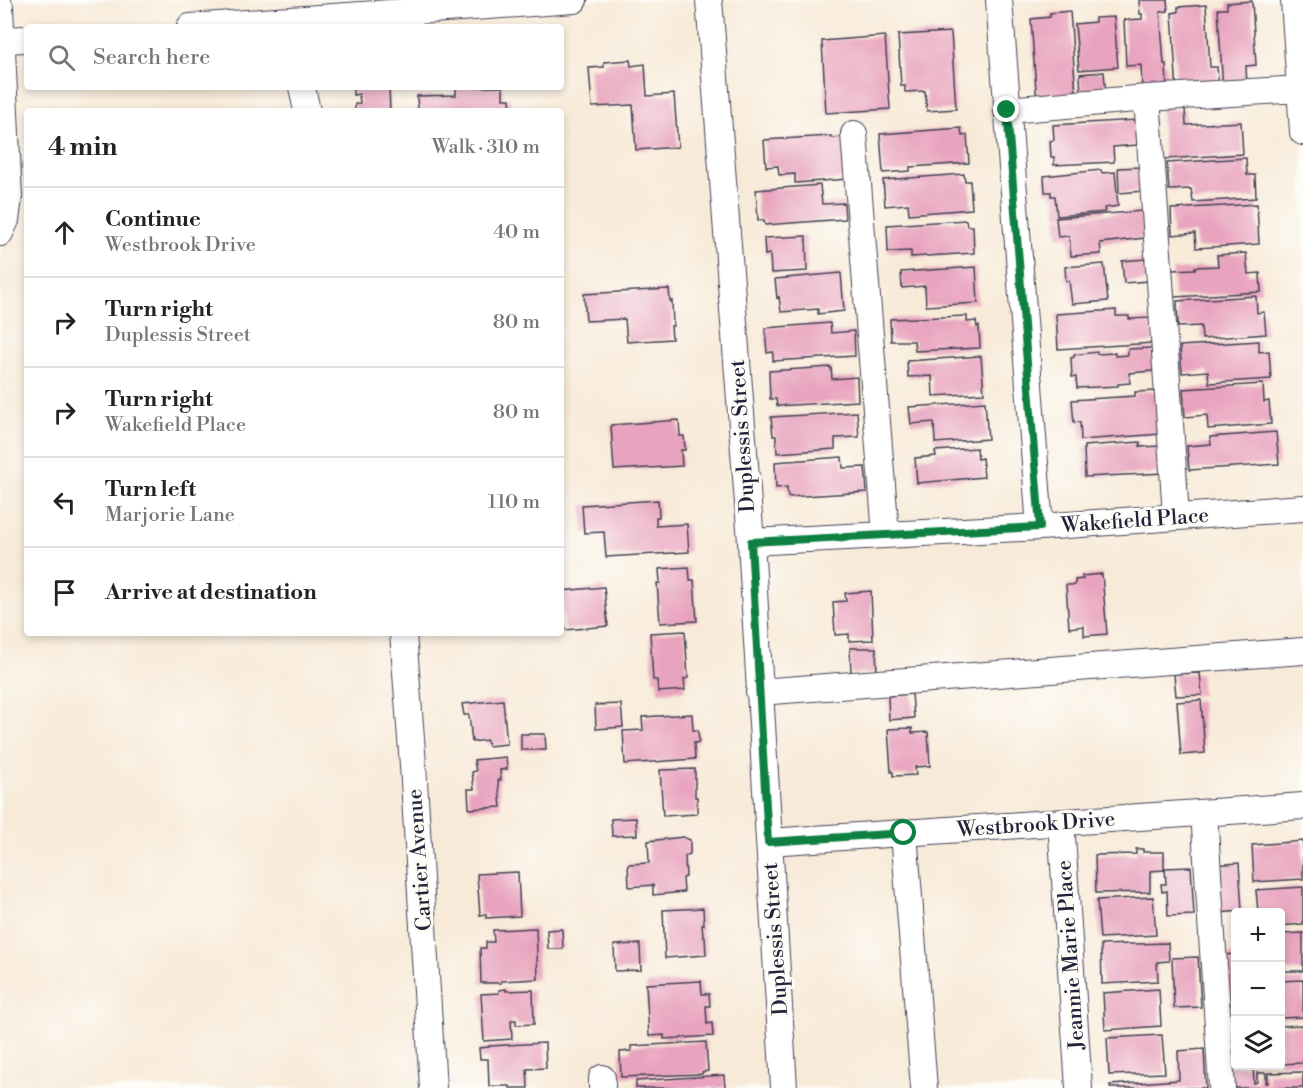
<!DOCTYPE html>
<meta charset="utf-8">
<style>
body{margin:0;font-family:"Libre Bodoni",serif;background:#f2f2f2;color:#222}
.controls{position:absolute;right:18px;bottom:18px;display:grid;overflow:hidden;border-radius:6px;box-shadow:0 3px 9px #0003}
.controls button{width:54px;height:54px;display:grid;place-items:center;padding:0;border:0;border-bottom:2px solid #e0e0e0;background:#fff;color:#222;font:30px sans-serif}
.stop{position:absolute;width:18px;height:18px;margin:-14px;border:4px solid #0b8043;border-radius:50%;background:#fff}
.stop.end{background:#0b8043;border-color:#fff;box-shadow:0 2px 6px #0008}
.list{margin:0;padding:0;list-style:none}
h2{display:flex;justify-content:space-between;align-items:center;height:78px;margin:0;padding:0 24px;font-size:26px}
h2 small{font-size:20px;font-weight:400;color:#767676}
.list li{display:grid;grid-template-columns:39px 1fr auto;gap:18px;align-items:center;box-sizing:border-box;height:90px;padding:0 24px;border-top:2px solid #e0e0e0}
.list b{display:block;font-size:22px;white-space:nowrap}
.list p{margin:0;font-size:20px;white-space:nowrap;color:#767676}
.list em{font-size:20px;font-style:normal;color:#767676}
.icon{flex:none;width:33px;height:33px;fill:none;stroke:currentColor;stroke-width:2;stroke-linecap:round;stroke-linejoin:round}
.map{position:relative;flex:none;width:1303px;height:1088px;overflow:hidden}
.search{position:absolute;background:#fff;box-shadow:0 3px 9px #0003;left:24px;top:24px;width:540px;height:66px;display:flex;align-items:center;gap:15px;box-sizing:border-box;padding:0 21px;border-radius:6px;color:#767676;font-size:22px}
.panel{position:absolute;background:#fff;box-shadow:0 3px 9px #0003;left:24px;top:108px;width:540px;height:528px;border-radius:6px}
.map>svg:first-child{display:block}
.building{fill:#e8a3be}
.lines{fill:none;stroke-linecap:round;stroke-linejoin:round}
.minor-casing{stroke:#424053;stroke-width:28}
.minor{stroke:#fff;stroke-width:26}
.route{stroke:#0b8043;stroke-width:8}
.labels{text-anchor:middle;stroke-width:6;stroke-linejoin:round;paint-order:stroke}
.street-label{font-size:21px;fill:#22223b;stroke:#fdfcf7}
</style>
<div class="map">
<svg width="1303" height="1088" viewBox="0 0 1303 1088">
<rect width="100%" height="100%" fill="#fdfcf7"/>
<filter id="ink" filterUnits="userSpaceOnUse"><feTurbulence type="fractalNoise" baseFrequency=".0167" numOctaves="2"/><feDisplacementMap in="SourceGraphic" scale="12" xChannelSelector="R" yChannelSelector="G"/><feConvolveMatrix kernelMatrix="1 2 1 2 8 2 1 2 1" color-interpolation-filters="sRGB"/></filter>
<filter id="wash" filterUnits="userSpaceOnUse"><feTurbulence type="fractalNoise" baseFrequency=".008" numOctaves="4" result="noise"/><feDisplacementMap in="SourceGraphic" scale="24" xChannelSelector="R" yChannelSelector="G"/><feGaussianBlur stdDeviation="1.35" result="paint"/><feColorMatrix in="noise" values="0 0 0 0 0 0 0 0 0 0 0 0 0 0 0 0 0 1.4 0 .05"/><feComposite in="paint" operator="in"/></filter>
<g filter="url(#wash)">
<rect width="100%" height="100%" fill="#f8ead8"/>
<g id="blocks">
<!-- building -->
<path class="building" d="M1139,0H1167L1168,11L1160,12L1164,64H1166L1167,85L1142,87L1141,65L1126,66L1124,20L1142,19V14H1140Z
M1252,1L1256,65L1246,66L1247,89L1223,90L1218,9H1227V3Z
M1206,5L1210,67H1217L1219,91L1177,94L1172,13L1178,12V7Z
M1070,11L1076,95L1037,104L1031,19L1050,17V13Z
M1114,17L1118,67L1079,70L1075,24L1095,22V18Z
M951,32L956,109L927,111L925,91L905,92V86H901L898,35Z
M885,36L890,109L826,113L822,41Z
M630,60L631,66L645,64L647,96L674,94L678,147L636,150L633,105L592,107L589,68L604,67V62Z
M1104,72L1106,96L1081,98L1080,74Z
M353,87H389L390,111H355V104L360,103L359,94L353,95Z
M456,87H503V99H510L511,111H457V109L448,111H418L417,96L456,95Z
M1185,109L1186,125L1241,122L1243,154L1164,159L1161,110Z
M1136,120L1137,145L1113,147L1114,162L1054,165V157H1051L1050,141L1054,140L1053,125Z
M961,128L962,136L967,135L969,163L910,167V171L883,173L880,134Z
M831,136V138L845,137L848,179L795,183V174L779,175L778,166L766,167L764,140Z
M1246,158L1247,175H1255L1256,198L1193,202L1191,189L1169,190L1167,163Z
M1143,167L1144,191L1119,193L1118,168Z
M1101,170L1102,173L1115,172L1118,206L1104,208L1105,212L1057,216L1055,196H1051V192H1045L1044,176Z
M964,174L965,181H970L972,209L909,214L908,204L885,206L883,180Z
M820,185L822,204L844,203L845,219L765,225L764,220H758L756,190Z
M1257,204L1259,244L1196,248L1195,233L1172,235L1171,209Z
M1143,211L1145,238L1100,243L1101,254L1071,256L1069,236L1058,237L1056,218Z
M966,220L967,226H973L974,253L911,257V251L888,252L887,225Z
M806,236L807,271L771,273L770,254L765,255L764,238Z
M1246,253L1248,274L1260,273L1261,292L1174,297L1172,270L1195,269V267L1218,266L1217,255Z
M1146,259L1148,281L1124,283L1122,261Z
M1104,264L1108,301L1072,304L1069,281H1066L1065,267Z
M976,267L978,303L926,306L925,286L902,288L901,272Z
M841,273L844,311L818,314V309L781,312L779,297L777,298L775,279Z
M669,289L670,301H672L673,326H671L672,339L627,342L625,319L586,321L584,294Z
M1256,296L1257,313L1264,312L1266,334L1202,339L1201,326L1178,327L1177,301Z
M1116,310V316H1129V319L1151,318L1153,343L1058,349L1056,314Z
M967,316V322L976,321L977,327L979,326L980,348L915,351L914,341H891L890,319Z
M830,323L831,333L854,331L855,356L773,361V352L767,353L765,328Z
M1259,341V352L1269,351L1271,379L1209,383L1208,371L1182,373L1180,346Z
M1152,348L1153,371L1129,373L1130,383L1118,384V386L1077,388L1076,377H1072L1071,358L1074,357V355L1097,352V354L1115,353V356L1128,355V349Z
M981,356L984,393L933,396L932,376L908,377L907,361Z
M831,367L832,379L857,377L858,401L777,406L776,399H770L769,371Z
M1263,384L1264,402L1269,401L1271,424L1208,429L1207,415L1185,417L1183,389Z
M1158,391L1161,434L1081,440L1080,422L1074,423L1072,400L1135,396V392Z
M985,402L988,439L935,443L934,422L911,424L909,407Z
M857,412L859,437L835,438V449L777,453L776,436H773L771,417Z
M679,420L680,436H684L685,450H681L682,466L614,470L611,425Z
M1276,432L1279,464L1189,470L1187,446L1211,444L1210,437Z
M1140,442V447L1163,446L1165,473L1085,477L1084,446Z
M977,448L978,459L982,458L984,477L917,483L915,458L936,456L935,451Z
M842,457L843,468L865,467L867,492L788,497L787,487L776,488L775,462Z
M658,500L659,517H656V526L687,524L689,552L606,557L604,532L584,533L582,505Z
M689,567L690,580H694L697,621L660,623L657,583H660L659,569Z
M1102,574L1107,634L1084,636V626L1069,628L1066,585H1075V580L1083,579L1082,576Z
M604,587L608,626L565,630L561,591Z
M871,591L873,640L849,641V634L835,635L833,602L846,601L845,593Z
M685,631L688,678L684,679L685,690L658,692L657,680H653L650,633Z
M850,648H876L877,673L851,674Z
M1200,673L1202,695L1176,696L1174,674Z
M912,694L914,718L889,720L888,696Z
M503,700L507,744L488,746L487,740L472,742L469,715H464L462,704Z
M1201,700L1205,753L1181,755L1177,702Z
M621,704L623,727L596,729L595,705Z
M692,714L693,730H698L699,742L694,743L695,759L625,764L623,731L643,730L642,717Z
M912,728V733L928,732L930,766L915,767L916,775L893,776V772H891L888,729Z
M521,734H545L546,750H521Z
M506,757L507,769L500,770L501,780H498L501,807L469,809L468,789H474L472,772L476,771L474,760Z
M695,769V797H697V814L663,816L660,770Z
M636,818L637,835L612,836L611,819Z
M683,837L690,840V854L685,856L686,877L683,878L684,892L653,895V885L629,887L628,864L649,863L648,841Z
M1303,841V879L1254,882L1252,845Z
M1136,849H1143V852H1164V870L1150,871V892L1096,893L1095,855L1136,854Z
M1239,863L1242,911L1217,913L1214,865Z
M1191,867L1194,915L1168,916L1167,891L1162,892L1161,884H1166L1165,868Z
M518,872L520,916L486,918V914L480,915L477,874Z
M1303,887V924L1280,926V912H1258L1256,890Z
M1153,897L1156,935L1100,938L1097,900Z
M703,908L704,925H702L703,937H705L706,955L665,958L663,910Z
M536,928L538,979L501,981V983H481L480,948H486V942H494L493,930Z
M562,929L563,949H548L547,930Z
M1303,933V971H1280V934Z
M1168,943L1169,961L1157,962L1158,981L1102,984L1101,945Z
M640,944L641,970L615,971L614,945Z
M1236,954V1004L1223,1005L1220,955Z
M1198,957L1201,1007L1174,1008L1172,958Z
M1303,980V1017L1280,1018V981Z
M701,981L702,994H709L710,1006H706L707,1024L712,1023L713,1036L664,1039V1035L649,1036L646,984Z
M506,989V991L533,990L534,1024L516,1025V1020H511L512,1039L484,1041L481,994L499,993V990Z
M1159,989L1161,1026L1105,1030L1103,993Z
M1303,1025V1063L1280,1064V1026Z
M1162,1035L1165,1073L1109,1075L1107,1038Z
M706,1042L708,1071L702,1072V1074L621,1077L620,1052L631,1051V1046Z
M545,1043L546,1068L527,1069L528,1088H510V1086H489L488,1059H480L479,1048L489,1047V1046Z
M1236,1046V1066H1253L1254,1083L1257,1082V1073H1266V1083H1268V1073L1303,1072V1088H1227L1226,1047Z
M1204,1049L1206,1088H1110V1085L1179,1080L1178,1051Z
M724,1075L725,1088H636V1081Z"/>
</g>
</g>
<g filter="url(#ink)">
<use href="#blocks" fill-opacity="0" stroke="#424053" stroke-width="1.5"/>
<g class="lines">
<!-- minor casing -->
<g class="minor-casing">
<path id="minor" d="M709,0L751,542L784,1088
M999,0L1040,527
M1294,0L1303,132
M0,7L9,198L6,220L0,233
M190,27L574,0
M0,40L27,39
M302,87L307,111
M1007,110L1147,98
M854,134L886,535
M1176,517L1170,423L1147,98L1300,89
M751,542L1040,527L1303,508
M403,633L413,765L433,1088
M759,692L1303,651
M1204,813L1222,1088
M1061,822L1079,1088
M904,833L924,1088
M769,842L1303,806
M602,1078V1088"/>
</g>
<!-- minor -->
<use href="#minor" class="minor"/>
</g>
</g>
<g class="lines" filter="url(#ink)">
<!-- route -->
<path class="route" d="M904,833L768,842L751,542L1040,527L1007,110"/>
</g>
<g class="labels">
<!-- street labels -->
<g class="street-label">
<text transform="translate(742 436) rotate(-94)" y="7">Duplessis Street</text>
<text transform="translate(1135 520) rotate(-4)" y="7">Wakefield Place</text>
<text transform="translate(1036 824) rotate(-4)" y="7">Westbrook Drive</text>
<text transform="translate(419 860) rotate(-94)" y="7">Cartier Avenue</text>
<text transform="translate(775 939) rotate(-94)" y="7">Duplessis Street</text>
<text transform="translate(1070 955) rotate(-94)" y="7">Jeannie Marie Place</text>
</g>
</g>
</svg>
<div class="controls">
<button>+</button>
<button>−</button>
<button><svg class="icon" aria-label="layers" viewBox="0 0 24 24"><path d="M12 4l9 5-9 5-9-5zM3 14l9 5 9-5"/></svg></button>
</div>
<div class="stop" style="left:904px;top:833px"></div>
<div class="stop end" style="left:1007px;top:110px"></div>
<div class="search"><svg class="icon" aria-label="search" viewBox="0 0 24 24"><circle cx="10" cy="10" r="6"/><path d="M15 15l6 6"/></svg>Search here</div>
<section class="panel">
<h2>4 min<small>Walk · 310 m</small></h2>
<ul class="list">
<li><svg class="icon" aria-label="ahead" viewBox="0 0 24 24"><path d="M12 20V5M6 11l6-6 6 6"/></svg><div><b>Continue</b><p>Westbrook Drive</p></div><em>40 m</em></li>
<li><svg class="icon" aria-label="right" viewBox="0 0 24 24"><path d="M7 20v-9h11M14 6l5 5-5 5"/></svg><div><b>Turn right</b><p>Duplessis Street</p></div><em>80 m</em></li>
<li><svg class="icon" aria-label="right" viewBox="0 0 24 24"><path d="M7 20v-9h11M14 6l5 5-5 5"/></svg><div><b>Turn right</b><p>Wakefield Place</p></div><em>80 m</em></li>
<li><svg class="icon" aria-label="left" viewBox="0 0 24 24"><path d="M17 20v-9H6M10 6l-5 5 5 5"/></svg><div><b>Turn left</b><p>Marjorie Lane</p></div><em>110 m</em></li>
<li><svg class="icon" aria-label="arrive" viewBox="0 0 24 24"><path d="M6 21V4h12l-3 4 3 4H6"/></svg><div><b>Arrive at destination</b></div></li>
</ul>
</section>
</div>
